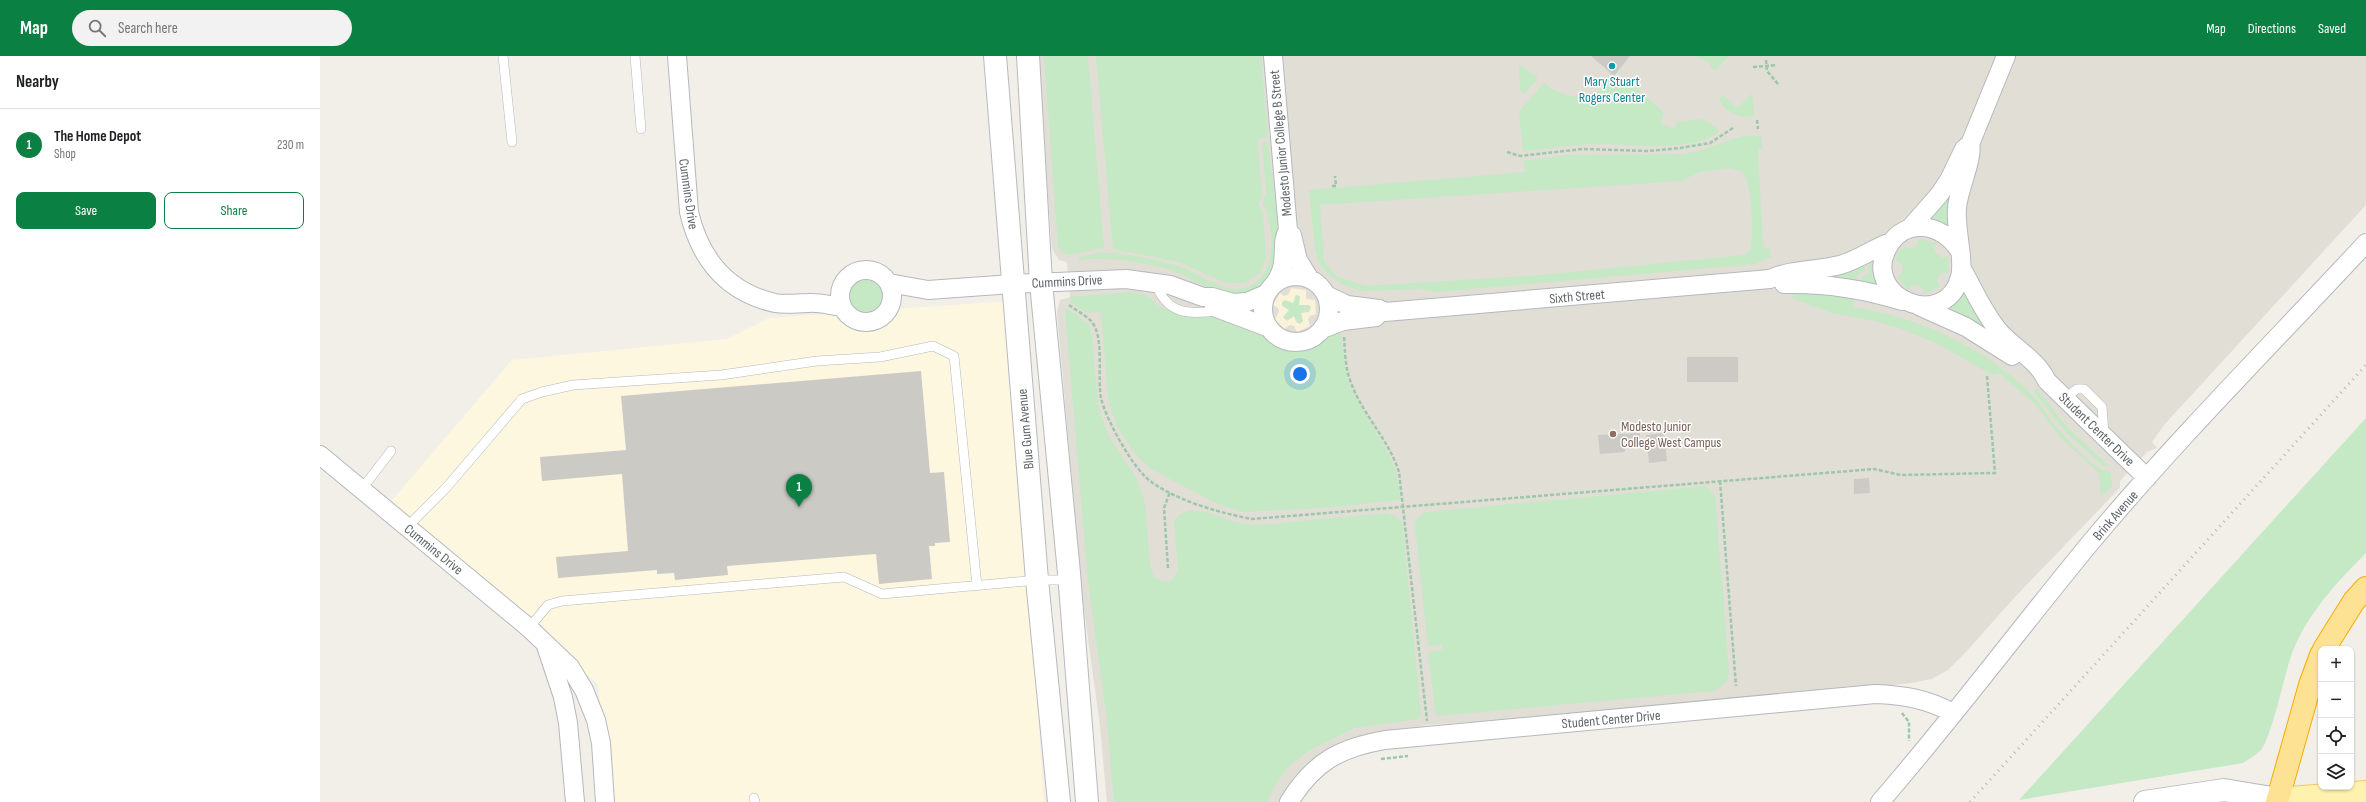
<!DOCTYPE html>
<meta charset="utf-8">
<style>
body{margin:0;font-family:"Sofia Sans Condensed",sans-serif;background:#f2f2f2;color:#202124}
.controls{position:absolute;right:12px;bottom:12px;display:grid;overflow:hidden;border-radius:8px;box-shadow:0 1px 3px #0004}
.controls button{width:36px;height:36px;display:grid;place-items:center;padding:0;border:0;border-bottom:1px solid #e0e0e0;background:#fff;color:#202124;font:20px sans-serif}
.you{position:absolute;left:980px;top:318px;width:14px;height:14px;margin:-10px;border:3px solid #fff;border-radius:50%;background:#1a73e8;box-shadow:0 0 0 6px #1a73e833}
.badge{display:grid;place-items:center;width:26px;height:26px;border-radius:50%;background:#0b8043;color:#fff;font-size:13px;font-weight:700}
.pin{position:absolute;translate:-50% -33px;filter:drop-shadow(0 1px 2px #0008)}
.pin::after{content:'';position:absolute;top:21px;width:14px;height:12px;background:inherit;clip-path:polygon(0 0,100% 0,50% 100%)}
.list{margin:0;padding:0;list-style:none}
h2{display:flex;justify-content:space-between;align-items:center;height:52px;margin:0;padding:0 16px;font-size:17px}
h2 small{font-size:13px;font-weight:400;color:#757577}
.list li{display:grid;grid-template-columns:26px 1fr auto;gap:12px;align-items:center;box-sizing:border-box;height:72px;padding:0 16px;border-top:1px solid #e0e0e0}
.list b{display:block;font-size:15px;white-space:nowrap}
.list p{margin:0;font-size:13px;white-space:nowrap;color:#757577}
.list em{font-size:13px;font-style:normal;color:#757577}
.actions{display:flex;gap:8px;padding:12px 16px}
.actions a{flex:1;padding:9px 0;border:1px solid #0b8043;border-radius:8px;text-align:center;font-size:14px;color:#0b8043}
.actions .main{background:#0b8043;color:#fff}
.icon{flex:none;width:22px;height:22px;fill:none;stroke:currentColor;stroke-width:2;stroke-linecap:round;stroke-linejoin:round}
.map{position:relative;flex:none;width:2046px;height:746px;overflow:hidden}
header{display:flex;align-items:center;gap:24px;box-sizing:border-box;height:56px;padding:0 20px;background:#0b8043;color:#fff}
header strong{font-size:19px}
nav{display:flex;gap:22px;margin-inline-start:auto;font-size:14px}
.search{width:280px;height:36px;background:#f2f2f2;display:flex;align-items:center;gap:10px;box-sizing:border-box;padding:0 14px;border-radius:22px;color:#757577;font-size:15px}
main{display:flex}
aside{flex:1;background:#fff}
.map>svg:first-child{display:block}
.commercial{fill:#fef7e0}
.education{fill:#e1ded6}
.green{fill:#c5e8c5;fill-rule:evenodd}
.sand{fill:#fbf3d9;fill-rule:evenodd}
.building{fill:#cccac5}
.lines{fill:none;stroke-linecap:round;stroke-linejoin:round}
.lane-casing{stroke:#b5b8bc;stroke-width:10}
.street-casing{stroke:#b5b8bc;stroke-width:20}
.secondary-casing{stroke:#b6babf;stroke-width:24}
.primary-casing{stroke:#f2c960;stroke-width:24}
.highway-casing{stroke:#f9ab00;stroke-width:24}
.path{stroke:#9cc7a9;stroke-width:2.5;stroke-dasharray:4 2;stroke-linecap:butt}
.lane{stroke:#fff;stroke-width:9}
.street{stroke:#fff;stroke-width:18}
.secondary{stroke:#fff;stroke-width:22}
.primary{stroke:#fff2af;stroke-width:22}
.highway{stroke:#fde293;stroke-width:22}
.rail{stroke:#b6b7b8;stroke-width:3;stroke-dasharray:1 5;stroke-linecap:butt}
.culture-dot{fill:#0f9aa8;stroke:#fff;stroke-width:1.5}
.education-dot{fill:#8d6e63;stroke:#fff;stroke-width:1.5}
.labels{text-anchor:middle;stroke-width:3;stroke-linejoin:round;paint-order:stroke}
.culture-label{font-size:14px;fill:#0d838f;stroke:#fff}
.street-label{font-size:14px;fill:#5f6368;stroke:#fff}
.education-label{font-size:14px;fill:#785e54;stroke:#fff;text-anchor:start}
</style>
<header>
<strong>Map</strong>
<div class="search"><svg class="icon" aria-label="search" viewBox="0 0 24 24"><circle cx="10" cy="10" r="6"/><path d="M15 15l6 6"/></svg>Search here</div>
<nav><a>Map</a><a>Directions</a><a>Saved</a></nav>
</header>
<main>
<aside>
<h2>Nearby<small></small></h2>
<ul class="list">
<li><span class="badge">1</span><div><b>The Home Depot</b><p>Shop</p></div><em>230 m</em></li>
</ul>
<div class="actions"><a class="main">Save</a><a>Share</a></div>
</aside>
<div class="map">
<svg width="2046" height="746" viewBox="0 0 2046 746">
<rect width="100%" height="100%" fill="#f1efe8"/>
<!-- commercial -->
<path class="commercial" d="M690,245L724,746H290L278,628L68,449L192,304L407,283L449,262Z"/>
<!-- education -->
<path class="education" d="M717,0H2046V149L1844,369L1832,386L1837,392L1827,396L1800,425V431L1796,436L1695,541L1645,597L1628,614L1612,623L1591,627L1277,658L1107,669L1009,693L990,705L976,720L959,746H787L780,670L762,539L737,256L740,244L750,241L747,206L739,204L732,193Z"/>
<!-- green -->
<path class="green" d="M724,0H768L784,192L750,199H747L738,191Z
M776,0H941L948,81L937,82L942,139L938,148L943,157L946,202L940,217L925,227H906L859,206L793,193Z
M1376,0H1409L1395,15L1386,5Z
M1201,9L1217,21V24L1204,38L1200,34L1199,11Z
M1300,20L1336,49L1344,58L1340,67L1354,73L1358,66L1384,63L1398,73V76C1376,96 1310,89 1282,88C1255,88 1228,92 1203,96L1199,55L1224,27C1248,48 1279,42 1300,20Z
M1402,38L1417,52L1431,38L1433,40L1434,60C1421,62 1405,58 1400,44Z
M1422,80H1441L1442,93L1438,94L1443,192H1450L1451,202H1446L1436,208L1117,236L1102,233L1041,235L1022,228L1012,221L1000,209L995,194L989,134L1205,116L1204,105L1246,99L1363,98L1379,95ZM1409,112L1422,115C1433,131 1434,176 1430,195L1424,199L1220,219L1046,230L1016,220L1004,205L1000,149L1361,125L1380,116Z
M948,86C951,117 960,162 957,192C955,216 941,242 913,239C891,237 871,221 851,214C824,206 785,200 758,204V202C765,200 773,197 781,197C805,196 846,205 868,214C882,220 898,232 913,233C958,235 957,175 943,147L946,137L942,87Z
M1633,130L1629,170L1608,163Z
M1599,183L1617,187L1614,192L1616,197L1623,202L1628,200L1629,217H1622C1617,221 1616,226 1620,231L1604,238L1603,232L1598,229L1592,230L1588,234L1577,221C1583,218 1584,213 1581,208L1576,205L1577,198L1585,190L1591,193L1596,191Z
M1554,203V218L1559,232L1541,228L1542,221L1550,216L1547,206Z
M1543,208L1546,214L1538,218L1536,228L1495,220Z
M529 241a17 17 0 1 1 34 0a17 17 0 1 1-34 0Z
M1645,234L1678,283L1625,253L1640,241Z
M809,236C838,238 829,248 849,255C868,262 871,262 891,261C900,260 928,271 937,276C951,282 959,294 975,294C992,293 1006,281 1020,274L1027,323L1036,343L1070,400L1076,417L1081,444L1005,452L923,456L898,448L831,413L814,397L797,371L788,343L781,256L767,257L751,247L750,241Z
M1477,236L1534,241L1533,251C1600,261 1671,294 1717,344C1723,351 1727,359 1733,367C1746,383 1763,401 1780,413C1784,416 1788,414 1791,417L1792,430L1781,440L1779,417L1741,382L1715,348L1679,317L1672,319L1618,288L1582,273L1555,265L1512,257L1472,242L1473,238Z
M977,238L981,241L979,245L984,250L989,249L991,251L989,256L984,255L983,265L979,268L976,262L964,263L967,252L961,248L964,244H974V240Z
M747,252L769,269L772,280L778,350L788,379L817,423L825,447L830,510L834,521L844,526L853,523L858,515L854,464C874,442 900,465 925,468C943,470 961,467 979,465C1008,462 1038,460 1067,457L1075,460L1082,466L1101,657L1098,663L1034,672L990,694L968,711L952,734L948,746H794L787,665L768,525L745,254Z
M1716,332L1748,372L1789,410H1783L1747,377L1713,335Z
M2046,362V497C2016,527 1988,557 1972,597C1965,616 1951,685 1940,695C1935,700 1928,703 1923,707L1699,744Z
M1386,430L1395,439L1409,615C1409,627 1403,630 1393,635L1116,660L1108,597L1122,594V589L1108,590L1095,470L1097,462L1106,456Z"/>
<!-- sand -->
<path class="sand" d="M971,232L986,234V243L995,244L996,258L990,260L988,263L990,270L977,276L974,270L970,269L964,273L955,263L959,256L958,252L953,249L960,237L964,240L968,239ZM976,239L980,240L979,249H989L991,251L989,256L981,257L983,265L980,268L976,266L974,260L967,265L963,261L969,254L962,250V246L965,244L973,247Z"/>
<!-- building -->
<path class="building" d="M1271,0H1310L1294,20Z
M1367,301H1418V326H1367Z
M601,315L610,417L624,416L630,486L615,487V490H609L612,523L559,528L556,498L407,510L408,519L355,524L354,517L337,518V514L238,522L236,501L308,495L302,418L222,425L220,401L306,394L301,340Z
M1320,377V389H1305V396L1280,398L1278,379Z
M1344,377L1347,405L1329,407L1326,379Z
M1549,422L1550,437L1534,438V423Z"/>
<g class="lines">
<!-- lane casing -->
<g class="lane-casing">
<path id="lane" d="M183,0L192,86
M315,0L321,73
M835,226C847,259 867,258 898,255
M1745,342L1757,333H1764L1782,351L1784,378
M41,434L71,395
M87,471L126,432L202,343L222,336L253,329L401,319L497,305L560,301L613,290L634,300L657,530
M209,572L228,549L242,545L524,521L562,538L717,524H749
M434,742L435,746"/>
</g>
<!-- street casing -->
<g class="street-casing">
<path id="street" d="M357,0L369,156C380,203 406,236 455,247C466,249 478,247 489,247C500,246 511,250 522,251
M953,0L968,174C959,188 970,205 955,227
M1589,173L1619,139L1629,124L1644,93L1650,88L1686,0
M972,179L978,204L989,222
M1639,194C1622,167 1585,161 1568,191C1540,241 1625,277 1640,221C1645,204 1635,174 1637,152C1638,135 1654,101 1650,88
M1642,213C1654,234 1662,254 1678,274C1693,292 1717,303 1727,325L1827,422
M520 240a26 26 0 1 1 52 0a26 26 0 1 1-52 0Z
M943 253a33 33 0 1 1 66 0a33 33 0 1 1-66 0Z
M569,227L608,234L692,228L806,223L850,229L883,241H892L913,247L927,246L946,238
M1464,228C1504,227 1544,233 1582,245
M1006,239L1027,249L1059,253L1065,256L1450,223C1471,213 1497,215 1520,209C1538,204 1554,192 1571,186
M1599,250L1646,271L1692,300
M894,251L947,271
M1002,273L1023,265L1056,261
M0,399L209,572L250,611L264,634L276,664L281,687L285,746
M226,590L243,641L248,667L255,746
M969,746C994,706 1019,692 1065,684L1555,638C1584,639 1607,643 1633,657
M1560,746C1633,662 1700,572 1771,486C1858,382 1954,286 2046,187"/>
</g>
<!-- secondary casing -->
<g class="secondary-casing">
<path id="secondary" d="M675,0L717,524L739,746
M708,0L721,227L749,517L767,746
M1825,746L1904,734L1958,743"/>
</g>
<!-- primary casing -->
<g class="primary-casing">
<path id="primary" d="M1958,743L2046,736"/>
</g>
<!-- highway casing -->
<g class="highway-casing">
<path id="highway" d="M2004,593L2034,545L2046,532
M1957,746L1990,629L2001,599"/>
</g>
<!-- path -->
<path class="path" d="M1446,4L1447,15L1458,28
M1433,11L1457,9
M1437,64L1438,73
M1187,96L1200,100L1263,93L1328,95L1360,92L1390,87L1413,72
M1012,130H1016L1015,120
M749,249C756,254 765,259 771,265C785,280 777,322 781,342C786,364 813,412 830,425C857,445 900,457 932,463L1554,413L1581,419L1675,417L1667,320
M1024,281C1025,295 1025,310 1030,324C1041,357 1068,382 1079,416L1107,665
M1400,425L1416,630
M848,512L844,452L850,436
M1582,657L1589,666V685
M1061,703L1088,700"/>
<!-- lane -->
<use href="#lane" class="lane"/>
<!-- street -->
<use href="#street" class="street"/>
<!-- secondary -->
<use href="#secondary" class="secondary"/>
<!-- primary -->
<use href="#primary" class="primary"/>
<!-- highway -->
<use href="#highway" class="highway"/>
<!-- rail -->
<path class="rail" d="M1650,746L2046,309"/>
</g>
<!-- markers -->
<circle class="culture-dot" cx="1292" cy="10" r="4"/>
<circle class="education-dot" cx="1293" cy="378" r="4"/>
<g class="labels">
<!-- culture labels -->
<g class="culture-label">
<text x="1292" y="30">Mary Stuart<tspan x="1292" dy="16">Rogers Center</tspan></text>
</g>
<!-- street labels -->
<g class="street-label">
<text transform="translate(960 87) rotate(-95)" y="5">Modesto Junior College B Street</text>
<text transform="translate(369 138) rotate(82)" y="5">Cummins Drive</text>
<text transform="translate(747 225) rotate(-3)" y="5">Cummins Drive</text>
<text transform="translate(1257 240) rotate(-5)" y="5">Sixth Street</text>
<text transform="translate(705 373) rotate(-95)" y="5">Blue Gum Avenue</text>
<text transform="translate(1777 373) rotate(44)" y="5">Student Center Drive</text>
<text transform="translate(1795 459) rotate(-49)" y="5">Brink Avenue</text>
<text transform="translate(114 493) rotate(39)" y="5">Cummins Drive</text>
<text transform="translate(1291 663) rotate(-5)" y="5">Student Center Drive</text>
</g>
<!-- education labels -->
<g class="education-label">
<text x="1301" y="375">Modesto Junior<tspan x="1301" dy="16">College West Campus</tspan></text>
</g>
</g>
</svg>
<div class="controls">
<button>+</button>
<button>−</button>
<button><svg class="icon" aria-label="locate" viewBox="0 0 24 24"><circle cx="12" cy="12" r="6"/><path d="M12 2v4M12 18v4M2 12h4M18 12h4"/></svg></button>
<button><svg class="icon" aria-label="layers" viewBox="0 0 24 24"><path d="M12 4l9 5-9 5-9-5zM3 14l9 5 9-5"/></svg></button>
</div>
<div class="you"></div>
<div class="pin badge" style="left:479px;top:451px">1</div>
</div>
</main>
